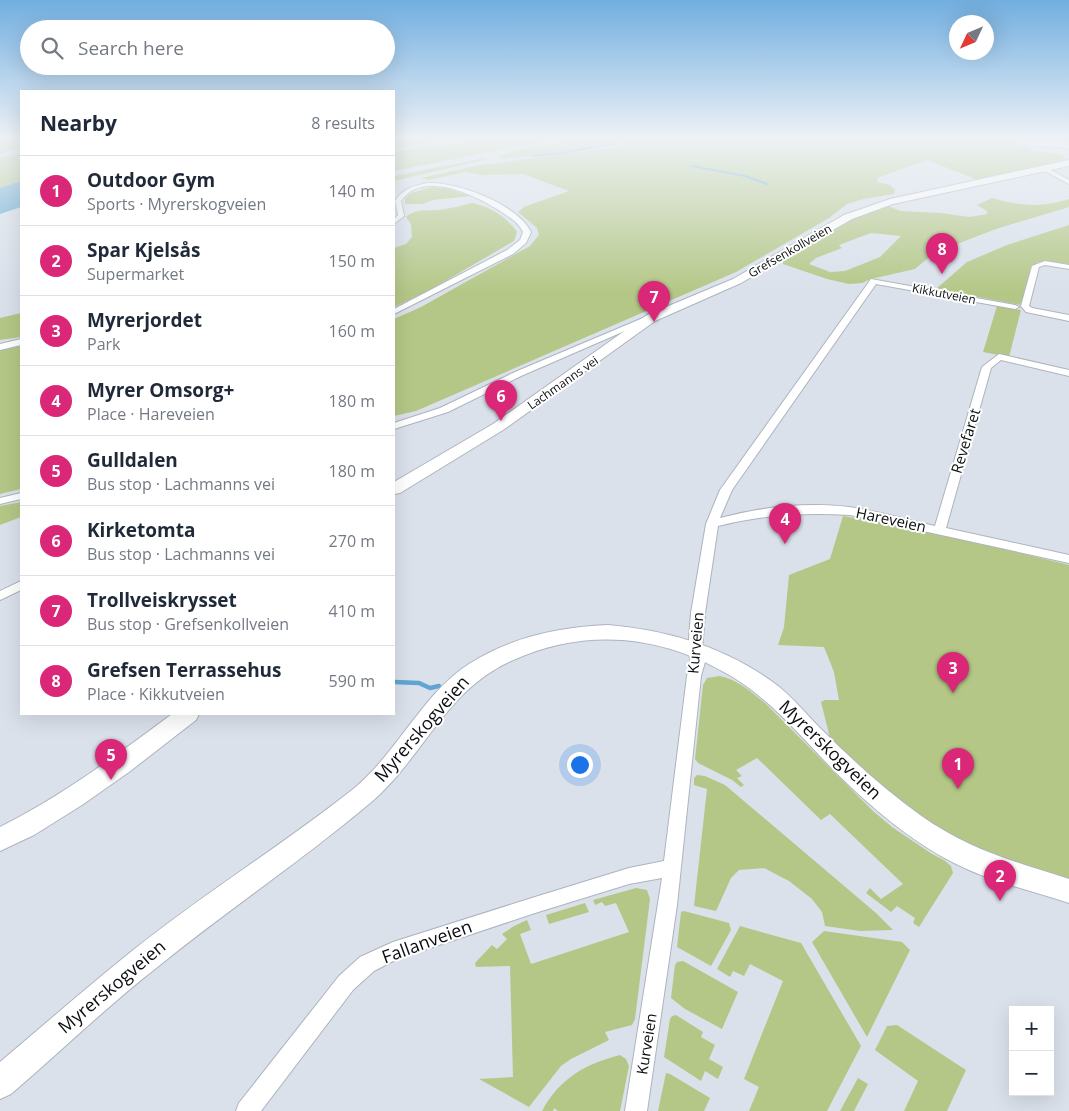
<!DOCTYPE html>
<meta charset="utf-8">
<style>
body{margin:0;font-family:"Open Sans",sans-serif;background:#f2f2f3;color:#1f2937}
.controls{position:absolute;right:15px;bottom:15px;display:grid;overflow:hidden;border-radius:0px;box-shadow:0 5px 20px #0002}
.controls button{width:45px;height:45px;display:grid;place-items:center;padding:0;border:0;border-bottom:1px solid #e0e1e3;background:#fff;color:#1f2937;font:25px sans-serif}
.compass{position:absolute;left:949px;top:15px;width:45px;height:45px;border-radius:50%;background:#fff;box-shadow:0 5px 20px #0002;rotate:226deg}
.you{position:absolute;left:579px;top:764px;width:18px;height:18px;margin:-12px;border:4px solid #fff;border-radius:50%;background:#1a73e8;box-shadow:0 0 0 8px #1a73e833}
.badge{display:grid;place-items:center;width:32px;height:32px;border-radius:50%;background:#db2777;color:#fff;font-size:16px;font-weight:700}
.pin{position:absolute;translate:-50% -41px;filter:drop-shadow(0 1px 2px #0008)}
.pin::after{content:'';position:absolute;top:26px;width:18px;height:15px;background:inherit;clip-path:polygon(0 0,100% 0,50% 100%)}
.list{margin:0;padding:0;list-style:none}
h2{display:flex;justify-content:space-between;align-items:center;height:65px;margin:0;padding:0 20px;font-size:21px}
h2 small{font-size:16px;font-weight:400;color:#747a83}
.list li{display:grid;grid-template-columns:32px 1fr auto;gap:15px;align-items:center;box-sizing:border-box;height:70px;padding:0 20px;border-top:1px solid #e0e1e3}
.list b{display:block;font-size:19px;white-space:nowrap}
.list p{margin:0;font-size:16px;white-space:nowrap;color:#747a83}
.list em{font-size:16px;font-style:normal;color:#747a83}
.icon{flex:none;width:28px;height:28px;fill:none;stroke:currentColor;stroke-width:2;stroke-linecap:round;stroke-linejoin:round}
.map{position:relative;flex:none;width:1069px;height:1111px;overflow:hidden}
.search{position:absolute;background:#fff;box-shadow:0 5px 20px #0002;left:20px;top:20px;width:375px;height:55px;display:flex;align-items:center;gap:12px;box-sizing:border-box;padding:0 18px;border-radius:28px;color:#747a83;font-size:19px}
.panel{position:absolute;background:#fff;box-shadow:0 5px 20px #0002;left:20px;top:90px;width:375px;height:625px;border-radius:0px}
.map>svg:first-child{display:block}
.green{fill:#b4c786;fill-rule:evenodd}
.water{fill:#5fa6d3}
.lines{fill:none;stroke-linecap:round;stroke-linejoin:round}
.stream-far1{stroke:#5fa6d3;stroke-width:2}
.stream{stroke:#5fa6d3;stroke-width:4.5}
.street-casing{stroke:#adb4be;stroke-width:2}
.secondary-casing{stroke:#adb4be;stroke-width:2}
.street{fill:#fff;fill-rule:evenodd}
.secondary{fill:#fff;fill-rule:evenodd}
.labels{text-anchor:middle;stroke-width:4;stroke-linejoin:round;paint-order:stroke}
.far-street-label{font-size:12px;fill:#0c0e12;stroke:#fff}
.street-label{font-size:15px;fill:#0c0e12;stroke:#fff}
.near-street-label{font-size:18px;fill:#0c0e12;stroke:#fff}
</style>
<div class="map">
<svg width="1069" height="1111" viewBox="0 0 1069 1111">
<rect width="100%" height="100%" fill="#dae1eb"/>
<!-- green -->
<path class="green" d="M0,138H21V148L0,154Z
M394,138H457L400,147H394Z
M511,138H560L394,171V152L439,145Z
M592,138H620C605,153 526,156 502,159L499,156L518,149Z
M632,138H1004L1032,149L1033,151L1060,154L1068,159L1052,163L1043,168L978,180L927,160L877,178L878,182L890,185L895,190L894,194L863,199L847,204L829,218L736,272L416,411L394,416V319L421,307L530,246L539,235L537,228L518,212L524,207L569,191L523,174L483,175L465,172L429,180L421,178L475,166L609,148L625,143Z
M21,153V181L0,188V158Z
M485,158L488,159L394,181V176Z
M431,187L445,188L470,196L433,200L422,204H405V198L411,193Z
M992,198C1020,206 1040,208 1069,199V207L996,229L934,253L915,269L871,279L862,283L849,284L827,279L783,264V260L853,218L883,204L901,211L941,213L969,217L987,214V211L977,205ZM871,233L901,236L880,257L845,271L830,272L809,264L816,258L842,248L839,245Z
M472,203C489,206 507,217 517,232L514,241L428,291L394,307V248L406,244L412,237L411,224L406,217C417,207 431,212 445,209C453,208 462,205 472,203Z
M1069,225V264L1037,262L1020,305L936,289L967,262L1007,245Z
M997,306L1021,310L1009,357L983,352Z
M21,313V337L0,340V318Z
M21,346V489L0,494V350Z
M21,502V517L0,525V506Z
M843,516L930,531L1069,565V879L971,848L939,832L880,789L830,738L821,702L825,700H839L834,672L824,647L778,645L784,627L789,575L830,559Z
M720,676C738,680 750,691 765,703L873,811L892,827L932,854L944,860L951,866L953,873L919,927L913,923L915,918L897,906L891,912L866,893L870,888L881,899L903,884L830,814L821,820L757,758L736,770L742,776L737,778L744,785L741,787L732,780L698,763L695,759L703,685L707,678Z
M697,775L705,776L725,785L876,913L893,930L860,931L825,926L822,912L812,899L789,881L764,868L739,870L731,878L716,911L694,906L707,789L694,785V778Z
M636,888L647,890L650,899L635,1019L632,1025L605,1032L609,1040L571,1059L561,1066L529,1107L479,1079L513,1077L510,966L476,967L475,963L492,945L497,949L507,939L502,934L514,926L527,920L531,930L520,934L531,964L629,932L616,903L605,906L602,902L595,905L593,900Z
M585,903L589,912L549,924L546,915Z
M684,911L729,923L731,930L711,966L677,947L681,912Z
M740,926L801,943L861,1046L827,1111H749L759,1087L744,1079L783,981L750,964L744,976L733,971L730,977L717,969Z
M824,931L902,942L910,950L867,1037L812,942Z
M683,961L738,992L722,1029L685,1009L671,998L675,965L677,962Z
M676,1015L703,1032L701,1037L715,1045L709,1059L723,1067L718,1079L705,1071L701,1081L664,1057L670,1019L672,1016Z
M897,1025L966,1070L947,1111H904L918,1081L875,1050L887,1026Z
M620,1055L626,1059L629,1066L620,1111H558L554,1108L553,1111H542C560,1078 585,1064 620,1055Z
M666,1073L670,1074L710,1098L704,1111H658Z
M858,1078L868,1084L854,1111H840Z"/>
<!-- water -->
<path class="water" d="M21,181V207L0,214V188Z"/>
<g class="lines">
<!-- stream-far1 -->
<path class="stream-far1" d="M634,139L647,138
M533,156L563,153L618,143
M692,166L745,176L767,184"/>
<!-- stream -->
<path class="stream" d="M394,682L419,683L430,688L439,686"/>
<!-- street casing -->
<g class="street-casing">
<path id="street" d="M1015,138H1022L1029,141L1069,144V148L1028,145Z
M1043,168H1047L1069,180V184L1043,170Z
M428,183C458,182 517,204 531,232L526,243L513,254L394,314V309L507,250L520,240L523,232C518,221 507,216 497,209C474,195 422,169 401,201L404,216L394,224V219L398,215L395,201C403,188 415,186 428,183Z
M1045,261L1069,265V269L1045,265L1039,267L1029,306L1032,308L1069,315V321L1026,312L1021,306L1032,266Z
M871,279L1015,305L1019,307L1015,309L876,284L732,490L720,518C761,507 807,502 849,507C878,511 907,520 935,526L982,367L999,354L1069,370V376L1001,360L991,368L946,528L1069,555V563L850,515C805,512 761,515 718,526L705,613L702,651L705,662L701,676L677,905L647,1111H625L662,878L629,884L535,913L397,959L374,971L353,990L261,1111H236L239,1103L339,976L360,957L393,942L535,897L629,868L664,861L687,676L691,662L688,651L691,613L706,524L720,490Z
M643,318L650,320L521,376L448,412L394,429V423L440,408L515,372Z
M21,339V345L0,350V344Z
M21,493V499L0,504V498Z
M21,581V590L0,600V591Z"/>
</g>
<!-- secondary casing -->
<g class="secondary-casing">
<path id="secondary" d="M1069,160V166L893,204L852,219L741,283L655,321L503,430L400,493L394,494V482L493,424L647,315L733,279L844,215L890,199Z
M608,625C667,630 725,647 774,683C791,695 805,713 820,728C851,759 884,789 920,815C969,850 1013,861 1069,879V903C1036,892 1001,884 969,870C925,851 886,820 851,787C811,750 778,704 731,676C661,634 585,627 511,661C444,691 423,759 369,804C300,862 225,912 155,969C105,1008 59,1053 11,1094L0,1099V1062C44,1025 87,987 132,951C203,894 281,846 352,790C396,755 423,693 469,664C511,637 559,627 608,625Z
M172,714H199L196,720L129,772L82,805L34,835L0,851V827C62,796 117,755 172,714Z"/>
</g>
<!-- street -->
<use href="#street" class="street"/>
<!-- secondary -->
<use href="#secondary" class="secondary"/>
</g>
<!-- sky -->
<linearGradient id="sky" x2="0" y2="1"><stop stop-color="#71aee0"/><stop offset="0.47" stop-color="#eef2f6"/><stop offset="1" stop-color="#eef2f6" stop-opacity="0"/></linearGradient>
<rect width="1069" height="293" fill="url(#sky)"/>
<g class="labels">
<!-- far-street labels -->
<g class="far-street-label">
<text transform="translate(790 251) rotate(-30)" y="4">Grefsenkollveien</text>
<text transform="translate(944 294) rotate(11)" y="4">Kikkutveien</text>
<text transform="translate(563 383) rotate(-35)" y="4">Lachmanns vei</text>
</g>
<!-- street labels -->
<g class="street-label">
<text transform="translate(966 441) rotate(-73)" y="5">Revefaret</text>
<text transform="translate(891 520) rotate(12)" y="5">Hareveien</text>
<text transform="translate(696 643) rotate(-85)" y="5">Kurveien</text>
<text transform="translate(647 1044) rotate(-81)" y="5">Kurveien</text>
</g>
<!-- near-street labels -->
<g class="near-street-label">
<text transform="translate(422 729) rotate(-49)" y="6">Myrerskogveien</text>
<text transform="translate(830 750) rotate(44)" y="6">Myrerskogveien</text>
<text transform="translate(427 942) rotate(-20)" y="6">Fallanveien</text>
<text transform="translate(112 987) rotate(-40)" y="6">Myrerskogveien</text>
</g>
</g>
</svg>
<div class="controls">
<button>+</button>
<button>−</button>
</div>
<svg class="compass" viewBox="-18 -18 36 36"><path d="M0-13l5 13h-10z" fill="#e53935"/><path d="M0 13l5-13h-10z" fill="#747a83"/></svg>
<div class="you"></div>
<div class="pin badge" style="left:958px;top:789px">1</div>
<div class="pin badge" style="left:1000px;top:901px">2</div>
<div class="pin badge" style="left:953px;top:693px">3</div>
<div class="pin badge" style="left:785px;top:544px">4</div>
<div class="pin badge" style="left:111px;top:780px">5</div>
<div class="pin badge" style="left:501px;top:421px">6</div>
<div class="pin badge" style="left:654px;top:322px">7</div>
<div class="pin badge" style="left:942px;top:274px">8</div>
<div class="search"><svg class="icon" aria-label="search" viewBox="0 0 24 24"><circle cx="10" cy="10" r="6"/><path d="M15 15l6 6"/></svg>Search here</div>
<section class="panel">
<h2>Nearby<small>8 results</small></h2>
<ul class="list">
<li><span class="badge">1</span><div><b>Outdoor Gym</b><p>Sports · Myrerskogveien</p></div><em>140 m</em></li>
<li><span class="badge">2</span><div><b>Spar Kjelsås</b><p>Supermarket</p></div><em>150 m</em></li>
<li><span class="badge">3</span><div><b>Myrerjordet</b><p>Park</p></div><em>160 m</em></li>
<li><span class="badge">4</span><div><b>Myrer Omsorg+</b><p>Place · Hareveien</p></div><em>180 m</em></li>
<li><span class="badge">5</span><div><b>Gulldalen</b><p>Bus stop · Lachmanns vei</p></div><em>180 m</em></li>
<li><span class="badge">6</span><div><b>Kirketomta</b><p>Bus stop · Lachmanns vei</p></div><em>270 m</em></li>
<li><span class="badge">7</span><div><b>Trollveiskrysset</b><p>Bus stop · Grefsenkollveien</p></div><em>410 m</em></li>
<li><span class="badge">8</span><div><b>Grefsen Terrassehus</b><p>Place · Kikkutveien</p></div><em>590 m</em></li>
</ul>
</section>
</div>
